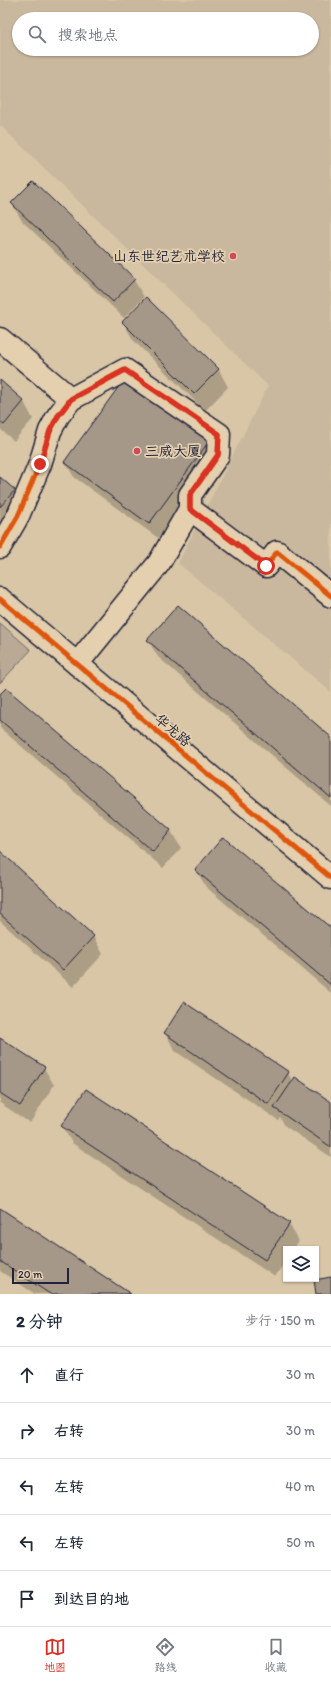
<!DOCTYPE html>
<html lang="zh">
<meta charset="utf-8">
<style>
body{margin:0;font-family:Itim,"LXGW WenKai TC",sans-serif;background:#f6f6f7;color:#1f2937}
.controls{position:absolute;right:12px;bottom:12px;display:grid;overflow:hidden;border-radius:0px;box-shadow:0 1px 3px #0004}
.controls button{width:36px;height:36px;display:grid;place-items:center;padding:0;border:0;border-bottom:1px solid #e0e1e3;background:#fff;color:#1f2937;font:20px sans-serif}
.scale{position:absolute;left:12px;bottom:10px;width:57px;box-sizing:border-box;padding-left:4px;border:2px solid #22223b;border-top:0;font-size:11px;line-height:14px;white-space:nowrap;color:#22223b;-webkit-text-stroke:3px #e4d0ae;paint-order:stroke}
.stop{position:absolute;width:12px;height:12px;margin:-9px;border:3px solid #d93025;border-radius:50%;background:#fff}
.stop.end{background:#d93025;border-color:#fff;box-shadow:0 1px 4px #0008}
.list{margin:0;padding:0;list-style:none}
h2{display:flex;justify-content:space-between;align-items:center;height:52px;margin:0;padding:0 16px;font-size:17px}
h2 small{font-size:13px;font-weight:400;color:#747a83}
.list li{display:grid;grid-template-columns:26px 1fr auto;gap:12px;align-items:center;box-sizing:border-box;height:56px;padding:0 16px;border-top:1px solid #e0e1e3}
.list b{display:block;font-size:15px;white-space:nowrap}
.list em{font-size:13px;font-style:normal;color:#747a83}
.icon{flex:none;width:22px;height:22px;fill:none;stroke:currentColor;stroke-width:2;stroke-linecap:round;stroke-linejoin:round}
.map{position:relative;flex:none;width:331px;height:1294px;overflow:hidden}
.search{position:absolute;background:#fff;box-shadow:0 1px 3px #0004;left:12px;right:12px;top:12px;height:44px;display:flex;align-items:center;gap:10px;box-sizing:border-box;padding:0 14px;border-radius:22px;color:#747a83;font-size:15px}
.sheet{height:332px;background:#fff}
nav{display:flex;justify-content:space-around;align-items:center;box-sizing:border-box;height:56px;border-top:1px solid #e0e1e3;background:#fff;font-size:11px;color:#747a83}
nav a{display:grid;justify-items:center;gap:2px}
nav .on{color:#d93025}
.map>svg:first-child{display:block}
.built{fill:#c9b89e;fill-rule:evenodd}
.green{fill:#baaa95;stroke:#6e6668}
.shadow{fill:#0003}
.building{fill:#a69889;stroke:#22223b}
.lines{fill:none;stroke-linecap:round;stroke-linejoin:round}
.minor-casing{stroke:#22223b;stroke-width:25}
.major-casing{stroke:#22223b;stroke-width:25}
.minor{stroke:#e4d0ae;stroke-width:22}
.major{stroke:#e4d0ae;stroke-width:22}
.cycleway-casing{stroke:#e4d0ae;stroke-width:8}
.cycleway{stroke:#de560e;stroke-width:5}
.route{stroke:#d93025;stroke-width:5}
.poi-dot{fill:#d1495b;stroke:#e4d0ae;stroke-width:1.5}
.labels{text-anchor:middle;stroke-width:3.5;stroke-linejoin:round;paint-order:stroke}
.poi-label{font-size:14px;fill:#22223b;stroke:#e4d0ae;text-anchor:end}
.street-label{font-size:14px;fill:#22223b;stroke:#e4d0ae}
</style>
<div class="map">
<svg width="331" height="1294" viewBox="0 0 331 1294">
<rect width="100%" height="100%" fill="#d8c6a7"/>
<filter id="ink" filterUnits="userSpaceOnUse"><feTurbulence type="fractalNoise" baseFrequency=".025" numOctaves="2"/><feDisplacementMap in="SourceGraphic" scale="8" xChannelSelector="R" yChannelSelector="G"/><feConvolveMatrix kernelMatrix="1 2 1 2 8 2 1 2 1" color-interpolation-filters="sRGB"/></filter>
<g filter="url(#ink)">
<!-- built -->
<path class="built" d="M0,0H331V692L178,563L268,386L0,125ZM19,19H312V49H19Z"/>
<!-- green -->
<path class="green" d="M0,623L31,650L0,683Z"/>
<!-- shadow -->
<path class="shadow" d="M33,182L134,280L144,297L124,318L22,221L12,204Z
M146,299L219,370L228,387L205,411L133,340L123,322Z
M0,382L24,402L33,419L14,441L0,429Z
M210,440L218,455L158,538L74,477L65,462Z
M0,478L14,490L24,507L0,529Z
M148,640L331,739V806L158,657Z
M6,689L171,831L181,848L163,868L0,728V696Z
M0,853L93,936L103,954L73,987L0,921Z
M196,870L331,930V993L206,887Z
M165,1033L288,1073L293,1082L331,1103V1157L285,1126L280,1117L278,1120L175,1051Z
M0,1039L44,1068L54,1085L30,1123L0,1103Z
M62,1126L289,1224L299,1241L293,1249H286V1260L275,1277L72,1143Z
M0,1210L129,1294H35L0,1271Z"/>
<!-- building -->
<path class="building" d="M33,181L135,279L113,302L11,203Z
M146,297L219,369L194,394L122,322Z
M125,378L210,440L149,524L64,462Z
M0,380L24,401L4,425L0,422Z
M0,477L15,490L0,507Z
M178,605L331,737V798L147,640Z
M6,688L171,830L153,852L0,720V694Z
M223,837L331,928V985L195,870Z
M0,851L94,936L63,970L0,914Z
M184,1002L289,1072L268,1104L164,1033Z
M0,1038L45,1067L20,1106L0,1093Z
M295,1077L331,1102V1147L274,1108Z
M86,1089L290,1223L265,1260L61,1126Z
M0,1208L131,1294H50L0,1261Z
M331,1277V1294H316L314,1280Z"/>
<g class="lines">
<!-- minor casing -->
<g class="minor-casing">
<path id="minor" d="M0,339L71,399
M0,547L18,516L40,464L50,431L58,416L71,399L125,370L219,434L218,455L190,495V509L266,566L277,552L331,596
M77,664L159,563L190,509"/>
</g>
<!-- major casing -->
<g class="major-casing">
<path id="major" d="M0,599L331,878"/>
</g>
<!-- minor -->
<use href="#minor" class="minor"/>
<!-- major -->
<use href="#major" class="major"/>
<!-- cycleway casing -->
<g class="cycleway-casing">
<path id="cycleway" d="M0,547L18,516L40,464L50,431L58,416L71,399L125,370L219,434L218,455L190,495V509L266,566L277,552L331,596
M0,599L331,878"/>
</g>
<!-- cycleway -->
<use href="#cycleway" class="cycleway"/>
</g>
</g>
<g class="lines" filter="url(#ink)">
<!-- route -->
<path class="route" d="M40,464L50,431L58,416L71,399L125,370L219,434L218,455L190,495V509L266,566"/>
</g>
<!-- markers -->
<g class="poi-dot">
<circle cx="233" cy="256" r="4"/>
<circle cx="137" cy="451" r="4"/>
</g>
<g class="labels">
<!-- poi labels -->
<g class="poi-label">
<text x="225" y="261">山东世纪艺术学校</text>
<text x="145" y="456" text-anchor="start">三威大厦</text>
</g>
<!-- street labels -->
<g class="street-label">
<text transform="translate(173 730) rotate(40)" y="5">华龙路</text>
</g>
</g>
</svg>
<div class="controls">
<button><svg class="icon" aria-label="layers" viewBox="0 0 24 24"><path d="M12 4l9 5-9 5-9-5zM3 14l9 5 9-5"/></svg></button>
</div>
<div class="scale">20 m</div>
<div class="stop" style="left:266px;top:566px"></div>
<div class="stop end" style="left:40px;top:464px"></div>
<div class="search"><svg class="icon" aria-label="search" viewBox="0 0 24 24"><circle cx="10" cy="10" r="6"/><path d="M15 15l6 6"/></svg>搜索地点</div>
</div>
<section class="sheet">
<h2>2 分钟<small>步行 · 150 m</small></h2>
<ul class="list">
<li><svg class="icon" aria-label="ahead" viewBox="0 0 24 24"><path d="M12 20V5M6 11l6-6 6 6"/></svg><div><b>直行</b></div><em>30 m</em></li>
<li><svg class="icon" aria-label="right" viewBox="0 0 24 24"><path d="M7 20v-9h11M14 6l5 5-5 5"/></svg><div><b>右转</b></div><em>30 m</em></li>
<li><svg class="icon" aria-label="left" viewBox="0 0 24 24"><path d="M17 20v-9H6M10 6l-5 5 5 5"/></svg><div><b>左转</b></div><em>40 m</em></li>
<li><svg class="icon" aria-label="left" viewBox="0 0 24 24"><path d="M17 20v-9H6M10 6l-5 5 5 5"/></svg><div><b>左转</b></div><em>50 m</em></li>
<li><svg class="icon" aria-label="arrive" viewBox="0 0 24 24"><path d="M6 21V4h12l-3 4 3 4H6"/></svg><div><b>到达目的地</b></div></li>
</ul>
</section>
<nav>
<a class="on"><svg class="icon" aria-label="map" viewBox="0 0 24 24"><path d="M3 6l6-2 6 2 6-2v14l-6 2-6-2-6 2zM9 4v14M15 6v14"/></svg>地图</a>
<a><svg class="icon" aria-label="directions" viewBox="0 0 24 24"><path d="M12 3l9 9-9 9-9-9zM9 14v-3h6M13 9l2 2-2 2"/></svg>路线</a>
<a><svg class="icon" aria-label="saved" viewBox="0 0 24 24"><path d="M7 4h10v16l-5-4-5 4z"/></svg>收藏</a>
</nav>
